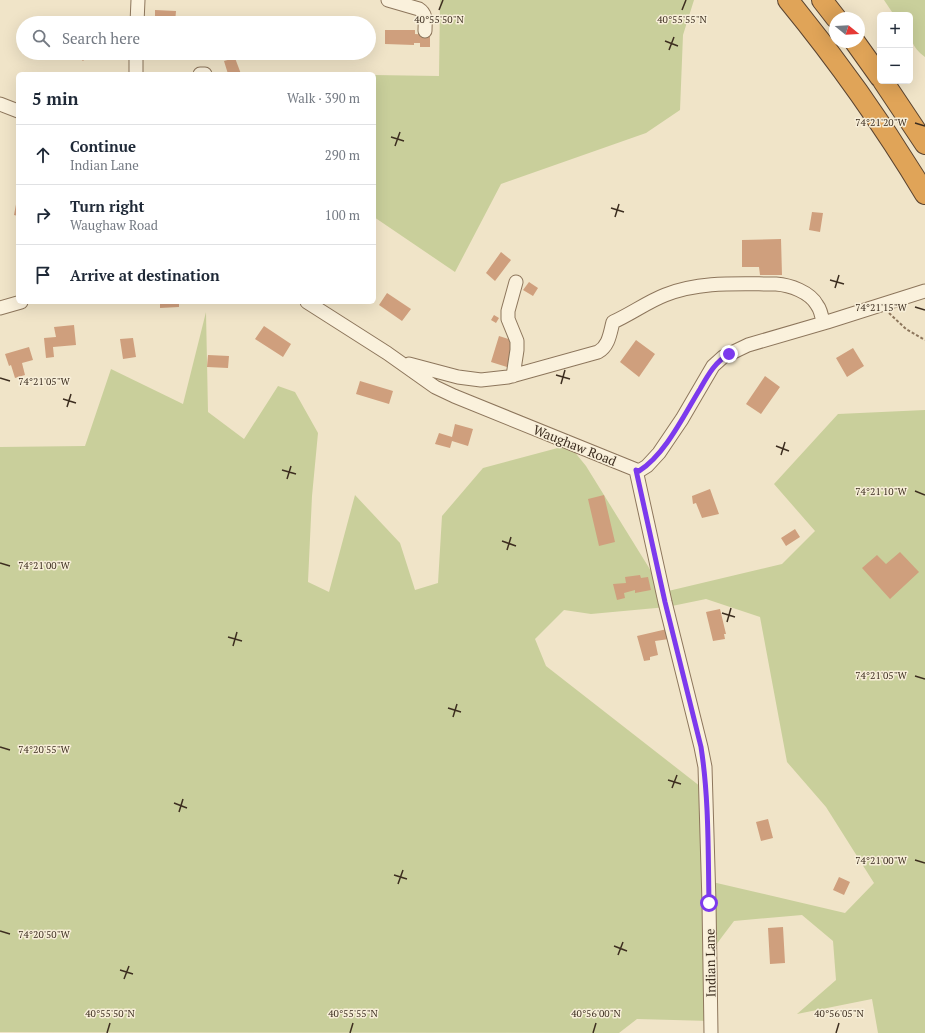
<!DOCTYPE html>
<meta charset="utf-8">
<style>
body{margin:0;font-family:"PT Serif",serif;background:#f2f2f3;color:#1f2937}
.controls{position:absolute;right:12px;top:12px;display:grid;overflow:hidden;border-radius:6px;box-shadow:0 4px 16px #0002}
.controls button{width:36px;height:36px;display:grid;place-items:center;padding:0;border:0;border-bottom:1px solid #e0e1e3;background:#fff;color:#1f2937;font:20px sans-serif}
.compass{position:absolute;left:829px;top:12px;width:36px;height:36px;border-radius:50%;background:#fff;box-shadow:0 4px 16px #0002;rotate:108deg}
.stop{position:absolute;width:12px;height:12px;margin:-9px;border:3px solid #7c3aed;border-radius:50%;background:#fff}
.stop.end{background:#7c3aed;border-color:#fff;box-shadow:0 1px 4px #0008}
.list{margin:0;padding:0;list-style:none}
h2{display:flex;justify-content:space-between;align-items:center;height:52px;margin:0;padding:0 16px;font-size:17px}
h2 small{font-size:13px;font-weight:400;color:#747a83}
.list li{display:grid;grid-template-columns:26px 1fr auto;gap:12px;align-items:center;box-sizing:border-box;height:60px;padding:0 16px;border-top:1px solid #e0e1e3}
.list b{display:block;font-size:15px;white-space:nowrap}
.list p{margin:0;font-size:13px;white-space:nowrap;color:#747a83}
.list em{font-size:13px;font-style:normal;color:#747a83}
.icon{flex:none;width:22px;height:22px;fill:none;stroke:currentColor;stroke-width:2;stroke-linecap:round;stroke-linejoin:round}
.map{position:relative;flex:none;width:925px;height:1033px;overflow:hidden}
.search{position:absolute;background:#fff;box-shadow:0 4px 16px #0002;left:16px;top:16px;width:360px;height:44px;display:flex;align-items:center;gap:10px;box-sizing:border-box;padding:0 14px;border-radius:22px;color:#747a83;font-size:15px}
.panel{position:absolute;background:#fff;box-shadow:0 4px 16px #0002;left:16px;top:72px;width:360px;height:232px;border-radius:6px}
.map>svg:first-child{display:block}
.green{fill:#c9cf9b;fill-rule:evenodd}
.building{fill:#cf9f7d}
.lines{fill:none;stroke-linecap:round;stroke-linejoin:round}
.minor-casing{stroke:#8d765c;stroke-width:15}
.highway-casing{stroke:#5b4430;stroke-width:22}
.path{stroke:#8d765c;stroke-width:2;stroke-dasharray:3 2;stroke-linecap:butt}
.minor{stroke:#faf1dc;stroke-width:13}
.highway{stroke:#e0a458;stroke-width:20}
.route{stroke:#7c3aed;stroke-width:5}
.ticks{fill:none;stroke:#3d2e20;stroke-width:1.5}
.labels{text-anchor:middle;stroke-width:3;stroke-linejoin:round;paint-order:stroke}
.street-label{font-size:13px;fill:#3d2e20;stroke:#f7eed8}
.ticks-label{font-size:10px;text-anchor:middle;fill:#3d2e20;stroke:#f7eed8;stroke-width:3;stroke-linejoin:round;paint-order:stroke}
</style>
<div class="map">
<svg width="925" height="1033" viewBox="0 0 925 1033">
<rect width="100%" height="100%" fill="#f0e4c8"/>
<!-- green -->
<path class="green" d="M440,0H694L683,35L680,110L646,133L501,184L455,272L374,217V75L439,76Z
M884,0H925V57C908,44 910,34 910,15H894Z
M206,312L208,412L244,439L278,386L295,392L318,433L312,496L308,582L329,592L355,495L400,543L415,590L438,583L442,516L483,468L569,445L586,466L664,592L782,564L815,531L774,484L838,414L925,410V1033H878L872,999L797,1014L836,980L833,941L802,915L734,921L706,958L710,1021L637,1019L619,1033L0,1032V447L85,446L111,369L183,404ZM706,599L760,617L787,762L826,807L874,883L845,913L708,881L710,794L546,666L535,639L564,610L591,614L667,607Z"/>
<!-- building -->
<path class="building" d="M155,10L176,11L175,23H155Z
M385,30H415V34L430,35V47H420V43H414V45L385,44Z
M74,53H91L83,61Z
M235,58L241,74H228L224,61Z
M17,199H18V216L14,215Z
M812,212L823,213L820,232L809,230Z
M781,239L782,275H760L759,267H742V240Z
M501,252L511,260L495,281L486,273Z
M529,282L538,288L533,296L523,290Z
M387,293L411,309L402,321L379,305Z
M160,302H179V307L160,308Z
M494,315L499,318L496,323L491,320Z
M74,325L76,345L53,347L54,357L46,358L44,338L56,337L54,327Z
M264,326L291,344L283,357L255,339Z
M499,336L515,341L507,367L491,362Z
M133,338L136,357L123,359L120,339Z
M636,340L655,354L639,377L620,362Z
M29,347L33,360L22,363L25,375L15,378L11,365L9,366L5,354Z
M853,348L864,366L847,377L836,358Z
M208,355L229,356L228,368L207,367Z
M765,376L780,387L761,414L746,404Z
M360,381L393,391L389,404L356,394Z
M455,424L473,429L468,446L452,441L450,448L435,444L439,433L452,437Z
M710,489L719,514L702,518L696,503L693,504L692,496Z
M604,495L615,542L599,546L588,499Z
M795,529L800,537L786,546L781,538Z
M900,552L919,572L890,599L862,568L877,555L886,564Z
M640,575L641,578L648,577L651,590L635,593V590L624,593L625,598L617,600L613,584L626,583L625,577Z
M720,609L726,634H724L725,639L713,641L706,612Z
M667,629L669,639L655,641L658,655L650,657V660L644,661L637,636Z
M768,819L773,838L761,841L756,822Z
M839,877L850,882L844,895L833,890Z
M783,927L785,963L770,964L768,928Z"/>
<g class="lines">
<!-- minor casing -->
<g class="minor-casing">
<path id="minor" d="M388,0L419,9C427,14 425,22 425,31
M137,23L138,0
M136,74V53
M200,74H205
M0,104L18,111
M307,302L387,353L435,387L454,396L639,471L647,466L659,453L682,419L713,366L723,357L748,345L827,322L925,291
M0,308L21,302
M409,364L458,377L481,380L508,377L598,352C609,346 610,333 613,322C631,314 647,302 665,295C701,281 738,284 776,284C790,285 810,292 817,305C821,310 822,317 823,323
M513,376L517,350V341L508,319V311L516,282
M636,470L665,602L701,747L705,767L709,903L711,1033"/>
</g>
<!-- highway casing -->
<g class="highway-casing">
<path id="highway" d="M788,0C838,61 884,126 925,194
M822,0L836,18
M855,42L880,77
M883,81L925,144"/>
</g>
<!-- path -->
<path class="path" d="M889,313L906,329L925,340"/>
<!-- minor -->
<use href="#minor" class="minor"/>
<!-- highway -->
<use href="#highway" class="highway"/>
</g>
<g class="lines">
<!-- route -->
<path class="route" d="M709,903C708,851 709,798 701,747L665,602L636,470L639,471C665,455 684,415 700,389C708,375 715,362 729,354"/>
</g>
<!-- ticks -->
<path class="ticks" d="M439,10L443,0M682,10L686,0M665,41L678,46M669,50L674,37M915,123L925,126M391,137L404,141M395,146L400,132M611,208L624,212M615,217L619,204M830,280L844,284M835,288L839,275M915,307L925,310M556,375L570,379M0,378L10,381M561,384L565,370M63,399L76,403M67,407L71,394M776,446L789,451M781,455L785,442M282,470L296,474M287,479L291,466M915,491L925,495M502,541L516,546M507,550L511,537M0,563L10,566M722,613L735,617M727,622L731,608M228,637L242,641M233,646L237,632M915,676L925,679M448,708L461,712M453,717L457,704M0,747L10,750M668,780L681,784M672,788L677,775M174,803L187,808M179,812L183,799M915,860L925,863M394,875L407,879M398,884L403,870M0,931L10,934M614,946L627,951M618,955L623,942M120,970L133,974M124,979L129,966M107,1033L110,1023M350,1033L353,1023M593,1033L596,1023M836,1033L839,1023"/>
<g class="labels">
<!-- street labels -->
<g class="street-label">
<text transform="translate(575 445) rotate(22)" y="5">Waughaw Road</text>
<text transform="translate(710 963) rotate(-91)" y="5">Indian Lane</text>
</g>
</g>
<g class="ticks-label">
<text x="439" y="23">40°55'50"N</text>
<text x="682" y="23">40°55'55"N</text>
<text x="881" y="126">74°21'20"W</text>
<text x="881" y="311">74°21'15"W</text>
<text x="44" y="385">74°21'05"W</text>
<text x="881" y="495">74°21'10"W</text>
<text x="44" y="569">74°21'00"W</text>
<text x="881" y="679">74°21'05"W</text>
<text x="44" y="753">74°20'55"W</text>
<text x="881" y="864">74°21'00"W</text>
<text x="44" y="938">74°20'50"W</text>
<text x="110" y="1017">40°55'50"N</text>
<text x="353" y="1017">40°55'55"N</text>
<text x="596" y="1017">40°56'00"N</text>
<text x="839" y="1017">40°56'05"N</text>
</g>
</svg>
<div class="controls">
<button>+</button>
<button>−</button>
</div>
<svg class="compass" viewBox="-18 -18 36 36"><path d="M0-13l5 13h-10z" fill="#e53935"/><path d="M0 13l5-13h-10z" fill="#747a83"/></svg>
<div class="stop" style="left:709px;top:903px"></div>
<div class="stop end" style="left:729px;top:354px"></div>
<div class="search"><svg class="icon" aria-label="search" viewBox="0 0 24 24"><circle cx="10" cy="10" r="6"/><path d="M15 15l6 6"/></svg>Search here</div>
<section class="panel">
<h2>5 min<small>Walk · 390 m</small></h2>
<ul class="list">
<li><svg class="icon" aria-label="ahead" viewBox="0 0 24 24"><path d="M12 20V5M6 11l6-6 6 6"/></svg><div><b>Continue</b><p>Indian Lane</p></div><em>290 m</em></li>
<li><svg class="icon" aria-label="right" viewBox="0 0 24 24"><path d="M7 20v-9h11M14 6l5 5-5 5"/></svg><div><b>Turn right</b><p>Waughaw Road</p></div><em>100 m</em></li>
<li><svg class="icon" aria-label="arrive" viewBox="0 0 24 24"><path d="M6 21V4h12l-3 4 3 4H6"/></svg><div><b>Arrive at destination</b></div></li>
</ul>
</section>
</div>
